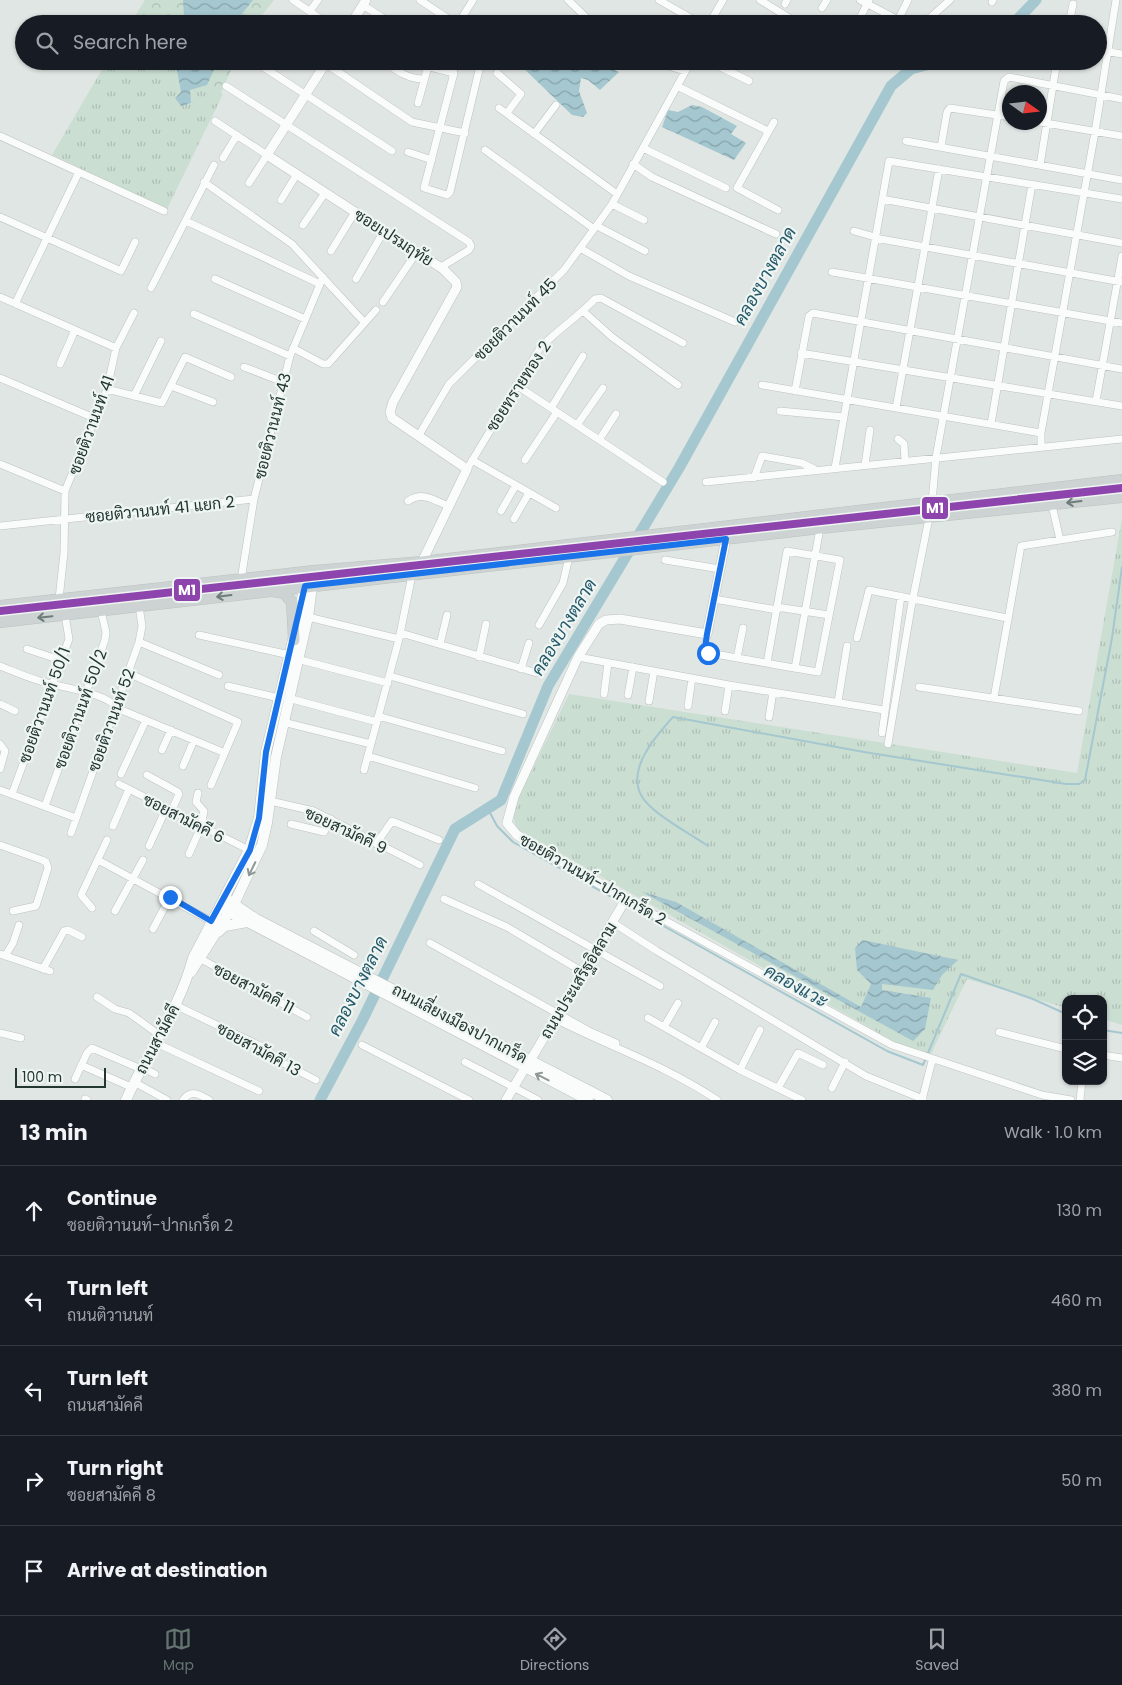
<!DOCTYPE html>
<meta charset="utf-8">
<style>
body{margin:0;font-family:Poppins,Sarabun,sans-serif;background:#242831;color:#f1f3f6}
.controls{position:absolute;right:15px;bottom:15px;display:grid;overflow:hidden;border-radius:10px;box-shadow:0 1px 4px #0004}
.controls button{width:45px;height:45px;display:grid;place-items:center;padding:0;border:0;border-bottom:1px solid #363941;background:#171b24;color:#f1f3f6;font:25px sans-serif}
.compass{position:absolute;left:1002px;top:85px;width:45px;height:45px;border-radius:50%;background:#171b24;box-shadow:0 1px 4px #0004;rotate:104deg}
.scale{position:absolute;left:15px;bottom:12px;width:91px;box-sizing:border-box;padding-left:5px;border:2px solid #223632;border-top:0;font-size:14px;line-height:18px;white-space:nowrap;color:#223632;-webkit-text-stroke:4px #eef5f2;paint-order:stroke}
.stop{position:absolute;width:15px;height:15px;margin:-11px;border:4px solid #1a73e8;border-radius:50%;background:#fff}
.stop.end{background:#1a73e8;border-color:#fff;box-shadow:0 1px 5px #0008}
.list{margin:0;padding:0;list-style:none}
h2{display:flex;justify-content:space-between;align-items:center;height:65px;margin:0;padding:0 20px;font-size:21px}
h2 small{font-size:16px;font-weight:400;color:#9ea1a6}
.list li{display:grid;grid-template-columns:32px 1fr auto;gap:15px;align-items:center;box-sizing:border-box;height:90px;padding:0 20px;border-top:1px solid #363941}
.list b{display:block;font-size:19px;white-space:nowrap}
.list p{margin:0;font-size:16px;white-space:nowrap;color:#9ea1a6}
.list em{font-size:16px;font-style:normal;color:#9ea1a6}
.icon{flex:none;width:28px;height:28px;fill:none;stroke:currentColor;stroke-width:2;stroke-linecap:round;stroke-linejoin:round}
.map{position:relative;flex:none;width:1122px;height:1100px;overflow:hidden}
.search{position:absolute;background:#171b24;box-shadow:0 1px 4px #0004;left:15px;right:15px;top:15px;height:55px;display:flex;align-items:center;gap:12px;box-sizing:border-box;padding:0 18px;border-radius:28px;color:#9ea1a6;font-size:19px}
.sheet{height:515px;background:#171b24}
nav{display:flex;justify-content:space-around;align-items:center;box-sizing:border-box;height:70px;border-top:1px solid #363941;background:#171b24;font-size:14px;color:#9ea1a6}
nav a{display:grid;justify-items:center;gap:2px}
nav .on{color:#647470}
.map>svg:first-child{display:block}
.grass{fill:url(#grass-tufts)}
.forest{fill:url(#forest-crowns)}
.water{fill:url(#water-waves)}
.lines{fill:none;stroke-linecap:round;stroke-linejoin:round}
.stream{stroke:#a5c7cf;stroke-width:2}
.river{stroke:#a5c7cf;stroke-width:11}
.minor-casing{stroke:#bdc3c0;stroke-width:8}
.tertiary-casing{stroke:#bdc3c0;stroke-width:10}
.secondary-casing{stroke:#bdc3c1;stroke-width:11}
.primary-casing{stroke:#bbc3c0;stroke-width:12}
.minor{stroke:#fafbfb;stroke-width:7}
.tertiary{stroke:#fafbfb;stroke-width:9}
.secondary{stroke:#fafbfb;stroke-width:10}
.primary{stroke:#ccd3d2;stroke-width:11}
.metro-1-casing{stroke:#eef5f2;stroke-width:11}
.metro-1{stroke:#8e44ad;stroke-width:8}
.oneway{stroke:#6e7d7a}
.oneway2{stroke:#8e9896}
.route{stroke:#1a73e8;stroke-width:6}
.labels{text-anchor:middle;stroke-width:4.5;stroke-linejoin:round;paint-order:stroke}
.street-label{font-size:16px;fill:#223632;stroke:#eef5f2}
.water-label{font-size:18px;font-style:italic;fill:#24596a;stroke:#eef5f2}
.line-badge{stroke:#eef5f2;stroke-width:2}
.badge-label{font-size:14px;text-anchor:middle;font-weight:bold;fill:#fff}
</style>
<div class="map">
<svg width="1122" height="1100" viewBox="0 0 1122 1100">
<defs>
<pattern id="grass-tufts" width="24" height="20" patternUnits="userSpaceOnUse" patternTransform="scale(1.25)"><rect width="24" height="20" fill="#cbded2"/><path d="M3 7l-1-3M5 7V3M7 7l1-3M15 17l-1-3M17 17v-4M19 17l1-3" fill="none" stroke="#aebfb5"/></pattern>
<pattern id="forest-crowns" width="20" height="18" patternUnits="userSpaceOnUse" patternTransform="scale(1.25)"><rect width="20" height="18" fill="#cbded2"/><path d="M2 6a3 3 0 1 1 6 0M12 15a3 3 0 1 1 6 0" fill="none" stroke="#aebfb5"/></pattern>
<pattern id="water-waves" width="16" height="10" patternUnits="userSpaceOnUse" patternTransform="scale(1.25)"><rect width="16" height="10" fill="#a5c7cf"/><path d="M0 5q4-4 8 0t8 0" fill="none" stroke="#86a2a9"/></pattern>
</defs>
<rect width="100%" height="100%" fill="#e0e6e3"/>
<!-- grass -->
<path class="grass" d="M107,61H166L223,94L167,209L52,155Z
M1122,518V1025L1103,1019V999H1066V1008L967,979L929,1058L904,1047L517,829L514,820V807L569,694L1077,773Z"/>
<!-- forest -->
<path class="forest" d="M145,0H274L255,24H130Z
M166,61H235L221,93Z"/>
<!-- water -->
<path class="water" d="M183,0H253L234,24H188L184,16Z
M173,61H218L207,85L190,90L191,103L181,106L175,98L181,92L176,65Z
M516,61H595L619,72L600,90L588,80L581,78L579,91L587,113L583,117L572,115Z
M692,105L702,107L737,126L731,134L746,143L734,160L662,127L668,110L678,112Z
M642,892L676,902L861,1007L871,984L857,970L855,948L863,940L958,960L942,975L933,990L882,984V990L931,998L925,1029L913,1041Z"/>
<g class="lines">
<!-- stream -->
<path class="stream" d="M488,809L497,826L513,842L620,902
M708,846C691,834 650,813 641,795C627,768 656,736 673,717L864,752L1066,784H1079L1085,780L1112,638L1122,567
M626,905L887,1051L923,1065L961,974L1033,999L1066,1014
M1103,1030L1122,1033"/>
<!-- river -->
<path class="river" d="M1013,24L1036,0
M320,1100L362,1021L455,829L501,800L548,686L679,468L891,86L911,69L941,61"/>
<!-- minor casing -->
<g class="minor-casing">
<path id="minor" d="M293,0L328,24
M420,0L456,24
M568,0L593,24
M659,0L701,24
M760,0L799,24
M860,0L906,24
M992,2L993,0
M785,4L787,0
M363,5L392,24
M822,8L827,0
M310,11L318,0
M860,18L869,0
M260,23L261,24
M458,24L473,0
M709,24L723,0
M896,24L908,0
M923,24L950,0
M1069,24L1073,4
M1098,50L1122,54
M254,61L392,151
M322,61L412,122L465,133
M383,61C396,70 407,79 424,79
M652,61L685,71
M708,61L749,81
M497,73L521,94L507,113
M226,86L469,242L471,246L469,250L441,267
M677,86L768,131
M418,103L427,70L430,67L454,73L424,188L447,195L450,192L480,66
M499,108L617,194
M215,121L267,155L249,183
M774,122L737,188L778,210
M1040,122L1122,136
M534,134L556,105
M0,136L164,211
M906,141L1122,180
M941,147L947,112L950,108L1010,117
M643,148L726,188
M485,150L594,229
M408,152L432,160
M223,158L237,135
M633,164L652,177L776,234
M1040,165L1057,61
M204,182L292,244L364,322
M882,199L1122,243
M281,200L297,174
M612,204L644,220
M0,217L121,271L135,242
M186,221L320,284
M303,225L325,193
M597,226L645,251
M854,231L875,237
M875,238L1122,282
M580,248L629,276L735,322
M331,251L355,212
M832,272L1122,323
M215,279L305,319
M356,279L384,231
M151,288L214,165
M0,297L116,348
M383,302L417,252
M15,304L79,172
M583,311L612,337L678,385
M194,314L290,356
M293,348L323,364H328L376,310
M801,353L1122,406
M60,364L75,330
M244,367L283,382
M0,378L94,418
M516,385L663,482
M762,385L1041,433
M171,386L213,402
M107,389L162,403L185,357L231,377
M795,391L809,316L813,313L1122,369
M134,396L161,341
M1096,401L1122,256
M551,408L583,356
M896,408L939,169
M780,411L844,417
M991,424L1032,184
M577,425L603,388
M419,435L449,384L564,270L586,240L612,204L691,61
M898,439L904,444L905,461
M599,440L616,414
M1041,447V433L1095,132L1116,0
M472,460L556,508
M525,460L557,412
M0,464L65,491
M865,465L870,430
M835,468L889,161L1122,199
M467,469L540,348C557,330 578,317 595,299L601,298L683,343
M754,478L762,456L802,463L814,469
M706,482L1122,439
M408,501C423,491 433,500 448,506
M932,502L936,457L1004,81L1009,77L1122,99
M1052,505L1060,540
M501,511L516,485
M514,519L529,493
M0,526L254,499
M665,560L720,569
M241,580L254,499L290,356L323,277
M59,599L64,553L65,491L107,389L116,348L134,313
M714,599L777,610
M777,607L829,615
M308,617L399,639
M539,625L563,583L569,557
M401,633L537,673
M707,634L705,648L708,653C745,659 782,666 818,672L840,560L787,551L767,663
M199,635L290,655
M857,638L869,590L1007,618
M139,642L219,675
M440,644L447,615
M27,649L60,660
M479,657L486,624
M578,657L729,685L884,710
M737,658L743,628
M297,659L388,683
M0,666C13,671 26,677 40,681C61,688 104,691 119,709L225,753
M795,668L820,528
M521,669L529,643
M128,673L238,722L211,785
M390,676L523,714
M228,686L279,698
M919,687L1079,711
M604,694L608,663
M628,695L633,667
M288,698L377,722
M994,698L1021,546L1112,532
M649,701L654,671
M838,702L847,646
M0,704L15,711
M688,706L692,678
M725,711L729,685
M378,716L502,751
M769,717L773,692
M283,722L371,744
M882,733L901,596
M0,744L5,751L0,769
M888,744L911,608L929,518
M162,750L171,730
M368,756L475,788
M183,766L194,740
M364,770L399,639L412,575
M121,774L146,720
M147,775L178,792L179,794L171,812
M119,784L249,850
M0,790L76,818
M12,794L69,639L65,615
M270,801L314,811L420,865
M45,806L105,640L106,632L101,611
M291,824L324,832L331,819
M113,826L129,789
M71,833L139,642L142,626L139,606
M376,844L392,821L439,840
M0,845L42,860L46,862L48,868L36,906L13,911
M149,846L166,809
M189,854L201,827L204,811L196,802L198,793
M98,860L211,921
M478,884L660,986
M444,899L507,927L583,972
M626,899L892,1045L1042,1095L1071,1100
M92,908L81,895L107,840
M115,911L143,860
M612,922L657,951L866,1076L923,1099
M153,929L170,897
M314,931L354,955
M430,943L591,1032L616,1043
M0,954L50,971
M5,956L13,943L19,925
M201,959L307,1017
M43,969L64,931L68,930L82,937
M97,997L115,1009L129,1013L158,1034
M175,1005L269,1050L273,1058L316,1080
M648,1018L740,1070L802,1100
M555,1019C608,1046 667,1066 717,1100
M664,1027L678,1003
M999,1032L1066,1049
M0,1033L21,1038
M154,1042L259,1091
M362,1045L469,1100
M701,1048L715,1022
M1103,1055L1122,1058
M465,1062L538,1100
M81,1065L131,1087
M142,1067L155,1074
M740,1070L760,1030
M75,1079L87,1053L92,1048L141,1069
M134,1082L167,1100
M778,1088L798,1053L823,1065
M832,1088L845,1062
M85,1099L87,1100
M183,1100C191,1089 199,1094 209,1100
M922,1100L932,1061
M1080,1100L1082,1081"/>
</g>
<!-- tertiary casing -->
<g class="tertiary-casing">
<path id="tertiary" d="M351,24L366,0
M327,61L267,155L443,269L456,282L457,287L393,402L390,412L392,418L467,469L422,562
M530,1061L626,899L517,835L507,823L514,797L578,657L599,624L606,620L620,619L707,634L726,539
M506,1100L525,1068"/>
</g>
<!-- secondary casing -->
<g class="secondary-casing">
<path id="secondary" d="M225,898L256,919L607,1100
M225,910L588,1100
M218,932L225,926L247,922
M191,972L234,904L262,845L267,823L276,757L308,617L314,571
M126,1100C147,1053 180,1008 193,958L249,850L259,818L266,752L299,615L307,572"/>
</g>
<!-- primary casing -->
<g class="primary-casing">
<path id="primary" d="M273,591L284,593L292,602L294,640
M0,606L314,571L422,562L1122,480
M0,622L820,528L1122,497"/>
</g>
<!-- minor -->
<use href="#minor" class="minor"/>
<!-- tertiary -->
<use href="#tertiary" class="tertiary"/>
<!-- secondary -->
<use href="#secondary" class="secondary"/>
<!-- primary -->
<use href="#primary" class="primary"/>
<!-- metro-1 casing -->
<g class="metro-1-casing">
<path id="metro-1" d="M0,611L1122,488"/>
</g>
<!-- metro-1 -->
<use href="#metro-1" class="metro-1"/>
</g>
<!-- one-way arrows -->
<defs><path id="oneway-shaft" d="M-6 0H5M1.5-3L5.5 0L1.5 3" fill="none" stroke-width="1.6" stroke-linecap="round" stroke-linejoin="round" transform="scale(1.25)"/></defs>
<g class="oneway">
<use href="#oneway-shaft" transform="translate(1074 502) rotate(173)"/>
<use href="#oneway-shaft" transform="translate(224 596) rotate(173)"/>
<use href="#oneway-shaft" transform="translate(45 617) rotate(174)"/>
</g>
<g class="oneway2">
<use href="#oneway-shaft" transform="translate(252 869) rotate(116)"/>
<use href="#oneway-shaft" transform="translate(542 1077) rotate(-153)"/>
</g>
<g class="lines">
<!-- route -->
<path class="route" d="M170,897L211,921L250,850L259,818L266,752L305,586L726,539L707,634L705,648L708,653"/>
</g>
<g class="labels">
<!-- street labels -->
<g class="street-label">
<text transform="translate(394 237) rotate(33)" y="6">ซอยเปรมฤทัย</text>
<text transform="translate(515 319) rotate(-45)" y="6">ซอยติวานนท์ 45</text>
<text transform="translate(518 386) rotate(-57)" y="6">ซอยทรายทอง 2</text>
<text transform="translate(91 425) rotate(-70)" y="6">ซอยติวานนท์ 41</text>
<text transform="translate(272 426) rotate(-76)" y="6">ซอยติวานนท์ 43</text>
<text transform="translate(160 509) rotate(-6)" y="6">ซอยติวานนท์ 41 แยก 2</text>
<text transform="translate(44 705) rotate(-70)" y="6">ซอยติวานนท์ 50/1</text>
<text transform="translate(80 709) rotate(-70)" y="6">ซอยติวานนท์ 50/2</text>
<text transform="translate(111 720) rotate(-70)" y="6">ซอยติวานนท์ 52</text>
<text transform="translate(184 818) rotate(27)" y="6">ซอยสามัคคี 6</text>
<text transform="translate(346 830) rotate(25)" y="6">ซอยสามัคคี 9</text>
<text transform="translate(593 879) rotate(30)" y="6">ซอยติวานนท์-ปากเกร็ด 2</text>
<text transform="translate(578 980) rotate(-59)" y="6">ถนนประเสริฐอิสลาม</text>
<text transform="translate(254 988) rotate(28)" y="6">ซอยสามัคคี 11</text>
<text transform="translate(460 1023) rotate(28)" y="6">ถนนเลี่ยงเมืองปากเกร็ด</text>
<text transform="translate(157 1039) rotate(-62)" y="6">ถนนสามัคคี</text>
<text transform="translate(259 1049) rotate(29)" y="6">ซอยสามัคคี 13</text>
</g>
<!-- water labels -->
<g class="water-label">
<text transform="translate(765 276) rotate(-61)" y="6">คลองบางตลาด</text>
<text transform="translate(564 627) rotate(-59)" y="6">คลองบางตลาด</text>
<text transform="translate(358 986) rotate(-63)" y="6">คลองบางตลาด</text>
<text transform="translate(796 986) rotate(29)" y="6">คลองแวะ</text>
</g>
</g>
<g class="line-badge">
<rect x="921" y="496" width="28" height="24" rx="5" fill="#8e44ad"/>
<rect x="173" y="578" width="28" height="24" rx="5" fill="#8e44ad"/>
</g>
<g class="badge-label">
<text x="935" y="513">M1</text>
<text x="187" y="595">M1</text>
</g>
</svg>
<div class="controls">
<button><svg class="icon" aria-label="locate" viewBox="0 0 24 24"><circle cx="12" cy="12" r="6"/><path d="M12 2v4M12 18v4M2 12h4M18 12h4"/></svg></button>
<button><svg class="icon" aria-label="layers" viewBox="0 0 24 24"><path d="M12 4l9 5-9 5-9-5zM3 14l9 5 9-5"/></svg></button>
</div>
<svg class="compass" viewBox="-18 -18 36 36"><path d="M0-13l5 13h-10z" fill="#e53935"/><path d="M0 13l5-13h-10z" fill="#9ea1a6"/></svg>
<div class="scale">100 m</div>
<div class="stop" style="left:708px;top:653px"></div>
<div class="stop end" style="left:170px;top:897px"></div>
<div class="search"><svg class="icon" aria-label="search" viewBox="0 0 24 24"><circle cx="10" cy="10" r="6"/><path d="M15 15l6 6"/></svg>Search here</div>
</div>
<section class="sheet">
<h2>13 min<small>Walk · 1.0 km</small></h2>
<ul class="list">
<li><svg class="icon" aria-label="ahead" viewBox="0 0 24 24"><path d="M12 20V5M6 11l6-6 6 6"/></svg><div><b>Continue</b><p>ซอยติวานนท์-ปากเกร็ด 2</p></div><em>130 m</em></li>
<li><svg class="icon" aria-label="left" viewBox="0 0 24 24"><path d="M17 20v-9H6M10 6l-5 5 5 5"/></svg><div><b>Turn left</b><p>ถนนติวานนท์</p></div><em>460 m</em></li>
<li><svg class="icon" aria-label="left" viewBox="0 0 24 24"><path d="M17 20v-9H6M10 6l-5 5 5 5"/></svg><div><b>Turn left</b><p>ถนนสามัคคี</p></div><em>380 m</em></li>
<li><svg class="icon" aria-label="right" viewBox="0 0 24 24"><path d="M7 20v-9h11M14 6l5 5-5 5"/></svg><div><b>Turn right</b><p>ซอยสามัคคี 8</p></div><em>50 m</em></li>
<li><svg class="icon" aria-label="arrive" viewBox="0 0 24 24"><path d="M6 21V4h12l-3 4 3 4H6"/></svg><div><b>Arrive at destination</b></div></li>
</ul>
</section>
<nav>
<a class="on"><svg class="icon" aria-label="map" viewBox="0 0 24 24"><path d="M3 6l6-2 6 2 6-2v14l-6 2-6-2-6 2zM9 4v14M15 6v14"/></svg>Map</a>
<a><svg class="icon" aria-label="directions" viewBox="0 0 24 24"><path d="M12 3l9 9-9 9-9-9zM9 14v-3h6M13 9l2 2-2 2"/></svg>Directions</a>
<a><svg class="icon" aria-label="saved" viewBox="0 0 24 24"><path d="M7 4h10v16l-5-4-5 4z"/></svg>Saved</a>
</nav>
